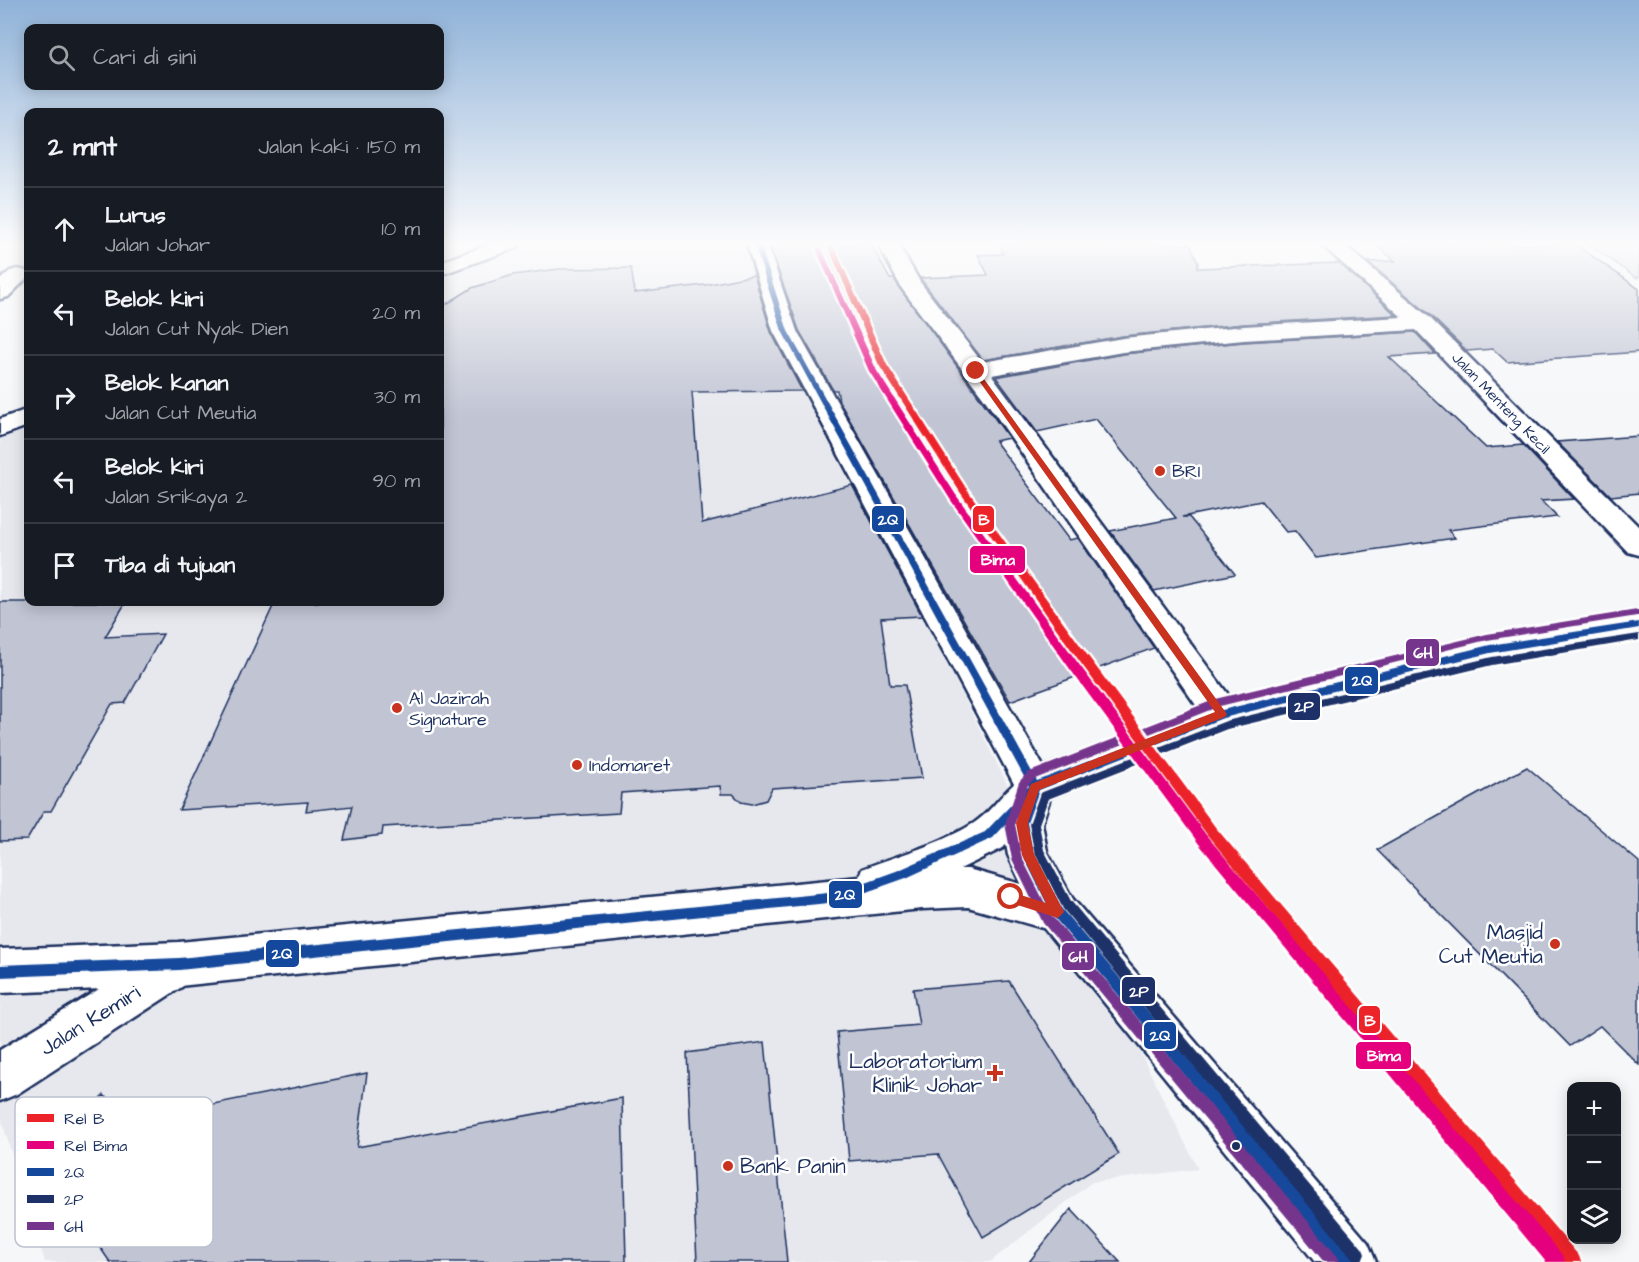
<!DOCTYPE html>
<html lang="id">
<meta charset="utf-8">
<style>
body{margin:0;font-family:"Architects Daughter",sans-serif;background:#242831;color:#f1f3f6}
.controls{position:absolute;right:18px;bottom:18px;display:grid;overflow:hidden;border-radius:12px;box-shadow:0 3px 15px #0003}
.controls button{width:54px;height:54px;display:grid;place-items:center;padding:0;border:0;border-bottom:2px solid #363941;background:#171b24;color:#f1f3f6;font:30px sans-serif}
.stop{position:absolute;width:18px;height:18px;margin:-14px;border:4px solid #c8321e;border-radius:50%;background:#fff}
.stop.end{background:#c8321e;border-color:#fff;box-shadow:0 2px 6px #0008}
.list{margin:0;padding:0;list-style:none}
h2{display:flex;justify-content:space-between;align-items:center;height:78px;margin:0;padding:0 24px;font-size:26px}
h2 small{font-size:20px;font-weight:400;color:#9ea1a6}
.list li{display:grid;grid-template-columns:39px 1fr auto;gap:18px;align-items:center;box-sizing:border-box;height:84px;padding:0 24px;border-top:2px solid #363941}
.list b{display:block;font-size:22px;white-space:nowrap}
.list p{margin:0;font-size:20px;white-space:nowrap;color:#9ea1a6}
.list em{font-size:20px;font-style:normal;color:#9ea1a6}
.icon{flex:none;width:33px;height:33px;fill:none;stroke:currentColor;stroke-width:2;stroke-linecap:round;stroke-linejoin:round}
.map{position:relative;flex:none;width:1639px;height:1262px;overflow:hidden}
.search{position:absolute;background:#171b24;box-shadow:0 3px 15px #0003;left:24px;top:24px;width:420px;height:66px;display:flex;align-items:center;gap:15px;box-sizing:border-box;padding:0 21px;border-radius:12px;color:#9ea1a6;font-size:22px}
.panel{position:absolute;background:#171b24;box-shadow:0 3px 15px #0003;left:24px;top:108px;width:420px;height:498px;border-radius:12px}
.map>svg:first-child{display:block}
.built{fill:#e6e8ee}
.green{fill:#d6d9e2;stroke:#7884a0;stroke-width:1.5}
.building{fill:#c0c4d3;stroke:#1b2f5e;stroke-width:1.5}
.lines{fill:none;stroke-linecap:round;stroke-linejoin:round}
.street-casing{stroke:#1b2f5e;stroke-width:5}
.secondary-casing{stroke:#1b2f5e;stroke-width:5}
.primary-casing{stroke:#1b2f5e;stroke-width:5}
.street{fill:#fff;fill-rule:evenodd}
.secondary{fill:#fff;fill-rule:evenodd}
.primary{fill:#fff;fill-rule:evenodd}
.bus-1-casing{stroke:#fff;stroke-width:5}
.bus-2-casing{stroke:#fff;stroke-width:5}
.bus-3-casing{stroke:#fff;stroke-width:5}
.bus-1{fill:#14489c;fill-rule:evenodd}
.bus-2{fill:#1d3068;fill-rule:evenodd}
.bus-3{fill:#75358c;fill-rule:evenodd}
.rail-1-casing{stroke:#fff;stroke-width:5}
.rail-2-casing{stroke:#fff;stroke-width:5}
.rail-1{fill:#ec2329;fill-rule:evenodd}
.rail-2{fill:#e5007d;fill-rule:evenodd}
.route{fill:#c8321e}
.poi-dot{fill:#c8321e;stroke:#fff;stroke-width:2}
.bus-dot{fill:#1b2f5e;stroke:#fff;stroke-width:2}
.labels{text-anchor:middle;stroke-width:5;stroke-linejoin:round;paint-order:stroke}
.far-street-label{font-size:15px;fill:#1b2f5e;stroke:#fff}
.poi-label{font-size:18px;fill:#1b2f5e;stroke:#fff;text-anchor:start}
.near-poi-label{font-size:21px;fill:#1b2f5e;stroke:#fff;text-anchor:end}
.near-street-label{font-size:21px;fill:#1b2f5e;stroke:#fff}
.key{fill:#fff;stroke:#bbc1cf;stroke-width:1.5}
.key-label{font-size:16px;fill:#1b2f5e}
.line-badge{stroke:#fff;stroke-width:2}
.badge-label{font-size:16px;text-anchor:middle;font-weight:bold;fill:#fff}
</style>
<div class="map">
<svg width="1639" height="1262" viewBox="0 0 1639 1262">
<rect width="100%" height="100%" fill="#f6f7f9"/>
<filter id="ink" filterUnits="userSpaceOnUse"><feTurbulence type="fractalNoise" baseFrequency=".0167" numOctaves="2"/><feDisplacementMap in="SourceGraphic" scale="12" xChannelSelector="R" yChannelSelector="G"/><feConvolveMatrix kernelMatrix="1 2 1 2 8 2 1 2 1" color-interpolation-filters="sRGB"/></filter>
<g filter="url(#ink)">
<!-- built -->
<path class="built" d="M533,244H746L821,409L1198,1169L1092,1182L990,1262H45L0,1115V434L28,423V602H440V276Z"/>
<!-- green -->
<path class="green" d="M1589,244H1639V277L1636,278Z"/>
<!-- building -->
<path class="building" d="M769,244H871L890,279H894L1009,438L995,441L1069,540L1078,538L1154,648L1010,701L839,401L837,390H833L799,330Z
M1000,244H1190L1198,262L1197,268L1339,263L1396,315L1244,324L1123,336L983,360L920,278L988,275L978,255L1003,254Z
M1375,244H1575L1639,289V352L1507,362L1493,349L1467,351L1431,316L1368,262L1395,261Z
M631,268L635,293L705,285L754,275L771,332L802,391L692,392L702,523L852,485L922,616L881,618L890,685H905L922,778L772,788L766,800L752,804L741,802L733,794H721L720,786L621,793L619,813L383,827L382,835L344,840L352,806L306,811L308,802L179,810L275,602H440V308L472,288L513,275L559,269Z
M1415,332L1435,354L1389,357L1486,448L1523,445L1574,499L1541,501L1557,517L1448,530L1455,538L1316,558L1295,531L1286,532L1261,501L1182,517H1189L1235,574L1154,591L1110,531L1176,518L1096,419L1037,432L996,377L1123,354L1244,342Z
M1639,436V493L1611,496L1557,442Z
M0,602H126L105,637L163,634L125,703L112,704L51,811H44L27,840L0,841Z
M1527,767L1639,862V1065L1600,1026L1570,1046L1377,850Z
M1009,981L1119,1154L983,1237L938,1154L849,1161L837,1032L919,1025L913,989Z
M765,1042L787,1262H697L687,1053Z
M367,1073L357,1147L622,1098L626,1262H110L39,1159L104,1095L129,1121Z
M1071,1209L1120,1262H1029Z"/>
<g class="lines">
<!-- street casing -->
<g class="street-casing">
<path id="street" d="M747,244H767L797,331L1048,775L1054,787L1048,799L1035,803L1022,799L773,331Z
M878,244H898L920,282L982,362L1123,338L1244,326L1402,317L1321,244H1343L1430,318L1639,527V555L1628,552L1416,330L1244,340L1123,352L992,375L1235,704L1240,714L1235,724L1222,729L1209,724L983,397L902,289Z
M18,269L26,271L28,277L8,297L0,299V280L10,271Z
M179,942L194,949L201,964L194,979L17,1094L0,1101V1050L164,949Z"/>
</g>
<!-- secondary casing -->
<g class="secondary-casing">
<path id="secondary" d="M491,244H519L516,248L440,275V262Z
M28,409V426L0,436V419Z
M1033,772L1046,777L1052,789L1046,801L1003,848L960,869H968L1072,898L1078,912L1072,926L1057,932L968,907L922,909L179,986L0,993V949L179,942L859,877L862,869C899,855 941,844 974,823C996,809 1007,782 1033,772Z"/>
</g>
<!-- primary casing -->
<g class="primary-casing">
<path id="primary" d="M1639,613V637L1490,662L1227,727L1050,798L1042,823L1047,852L1072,898L1368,1243L1376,1262H1315L1042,926L1008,855L1002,823L1022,775L1222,699L1490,636Z"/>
</g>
<!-- street -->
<use href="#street" class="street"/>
<!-- secondary -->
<use href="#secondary" class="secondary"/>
<!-- primary -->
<use href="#primary" class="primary"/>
<!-- bus-1 casing -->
<g class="bus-1-casing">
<path id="bus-1" d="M754,244H760L788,331L1037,781L1222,710L1490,645L1639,622V628L1490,653L1223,718L1039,790L1027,823L1033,854L1061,908L1354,1257L1356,1262H1340L1053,916L1023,855L1017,823L1022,807L993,838L906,878L838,902L179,970L0,977V965L179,958L838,892L899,870L985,832L1029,786L782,331Z"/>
</g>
<!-- bus-2 casing -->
<g class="bus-2-casing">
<path id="bus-2" d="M1639,634V640L1492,665L1227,729L1048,799L1039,824L1044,850L1071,901L1363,1249L1365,1254L1363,1259L1358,1261L1353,1259L1063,909L1034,851L1029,824L1039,796L1040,793L1226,721L1492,657Z"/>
</g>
<!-- bus-3 casing -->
<g class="bus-3-casing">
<path id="bus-3" d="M1637,610H1639V616H1637L1487,640L1220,706L1035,779L1028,785L1015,824L1022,858L1051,915L1338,1257L1340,1262H1324L1043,923L1012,859L1005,824L1019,782L1027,773L1219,698L1487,634Z"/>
</g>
<!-- bus-1 -->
<use href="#bus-1" class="bus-1"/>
<!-- bus-2 -->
<use href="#bus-2" class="bus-2"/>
<!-- bus-3 -->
<use href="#bus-3" class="bus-3"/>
<!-- rail-1 casing -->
<g class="rail-1-casing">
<path id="rail-1" d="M827,244H833L887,365L966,488L1088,656L1216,828L1579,1256L1581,1262H1562L1208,836L1080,662L960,492L879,365Z"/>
</g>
<!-- rail-2 casing -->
<g class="rail-2-casing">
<path id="rail-2" d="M819,247L822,249L877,371L956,495L1078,663L1207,836L1563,1256L1565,1262H1546L1199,844L1070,669L950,499L869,371L816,249Z"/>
</g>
<!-- rail-1 -->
<use href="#rail-1" class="rail-1"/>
<!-- rail-2 -->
<use href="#rail-2" class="rail-2"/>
</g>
</g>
<!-- sky -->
<linearGradient id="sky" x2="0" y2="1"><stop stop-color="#8fb2d8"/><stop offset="0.58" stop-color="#fbfbfc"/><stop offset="1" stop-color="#fbfbfc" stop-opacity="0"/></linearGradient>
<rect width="1639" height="420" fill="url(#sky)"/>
<!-- route -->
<path class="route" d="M976,368L1227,714L1225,717L1039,790L1028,823L1034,854L1064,912L1058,918L1011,903L1004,897L1011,892L1046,903L1022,855L1016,823L1031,784L1215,712L972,371Z"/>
<!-- markers -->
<g class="poi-dot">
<circle cx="1160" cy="471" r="6"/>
<circle cx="397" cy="708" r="6"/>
<circle cx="577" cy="765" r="6"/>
<circle cx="1555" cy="944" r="6"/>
<path d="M992 1064h6v6h6v6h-6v6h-6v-6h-6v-6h6z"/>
<circle cx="728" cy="1166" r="6"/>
</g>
<circle class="bus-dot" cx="1236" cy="1146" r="5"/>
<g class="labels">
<!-- far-street labels -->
<g class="far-street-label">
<text transform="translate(1501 403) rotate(46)" y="5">Jalan Menteng Kecil</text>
</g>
<!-- poi labels -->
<g class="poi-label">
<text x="1172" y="477">BRI</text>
<text x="409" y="704">Al Jazirah<tspan x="409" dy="21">Signature</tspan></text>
<text x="589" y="771">Indomaret</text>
</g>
<!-- near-poi labels -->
<g class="near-poi-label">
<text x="1543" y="939">Masjid<tspan x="1543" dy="24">Cut Meutia</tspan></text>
<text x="982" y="1068">Laboratorium<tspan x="982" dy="24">Klinik Johar</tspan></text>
<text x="740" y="1173" text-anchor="start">Bank Panin</text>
</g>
<!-- near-street labels -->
<g class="near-street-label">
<text transform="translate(90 1020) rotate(-32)" y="7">Jalan Kemiri</text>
</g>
</g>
<!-- legend -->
<rect x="15" y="1097" width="198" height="150" rx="9" class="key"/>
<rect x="27" y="1114" width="27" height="8" fill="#ec2329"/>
<rect x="27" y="1141" width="27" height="8" fill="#e5007d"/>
<rect x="27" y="1168" width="27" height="8" fill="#14489c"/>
<rect x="27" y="1195" width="27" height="8" fill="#1d3068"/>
<rect x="27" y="1222" width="27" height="8" fill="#75358c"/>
<g class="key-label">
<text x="64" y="1124">Rel B</text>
<text x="64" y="1151">Rel Bima</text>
<text x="64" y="1178">2Q</text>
<text x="64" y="1205">2P</text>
<text x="64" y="1232">6H</text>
</g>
<g class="line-badge">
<rect x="871" y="505" width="34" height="28" rx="6" fill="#14489c"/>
<rect x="972" y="505" width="23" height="28" rx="6" fill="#ec2329"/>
<rect x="969" y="545" width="57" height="29" rx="6" fill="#e5007d"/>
<rect x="1405" y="638" width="35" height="29" rx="6" fill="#75358c"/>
<rect x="1344" y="666" width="35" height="29" rx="6" fill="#14489c"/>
<rect x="1287" y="692" width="34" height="29" rx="6" fill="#1d3068"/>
<rect x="828" y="880" width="35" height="29" rx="6" fill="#14489c"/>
<rect x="265" y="939" width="35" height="29" rx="6" fill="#14489c"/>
<rect x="1061" y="942" width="34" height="29" rx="6" fill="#75358c"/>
<rect x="1121" y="976" width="35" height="29" rx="6" fill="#1d3068"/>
<rect x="1358" y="1005" width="23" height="29" rx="6" fill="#ec2329"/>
<rect x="1143" y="1021" width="34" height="29" rx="6" fill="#14489c"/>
<rect x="1355" y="1041" width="57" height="29" rx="6" fill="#e5007d"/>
</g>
<g class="badge-label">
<text x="888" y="525">2Q</text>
<text x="984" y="525">B</text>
<text x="998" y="565">Bima</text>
<text x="1423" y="658">6H</text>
<text x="1362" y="686">2Q</text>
<text x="1304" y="712">2P</text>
<text x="845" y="900">2Q</text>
<text x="282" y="959">2Q</text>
<text x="1078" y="962">6H</text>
<text x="1139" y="997">2P</text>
<text x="1370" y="1026">B</text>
<text x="1160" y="1041">2Q</text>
<text x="1384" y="1061">Bima</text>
</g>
</svg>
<div class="controls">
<button>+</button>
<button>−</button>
<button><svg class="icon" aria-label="layers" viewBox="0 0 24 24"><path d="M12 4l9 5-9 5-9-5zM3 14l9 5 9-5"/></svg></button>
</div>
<div class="stop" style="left:1011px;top:897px"></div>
<div class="stop end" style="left:976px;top:371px"></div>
<div class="search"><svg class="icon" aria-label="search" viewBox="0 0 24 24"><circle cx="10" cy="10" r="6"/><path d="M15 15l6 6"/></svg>Cari di sini</div>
<section class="panel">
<h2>2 mnt<small>Jalan kaki · 150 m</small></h2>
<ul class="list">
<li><svg class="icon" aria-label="ahead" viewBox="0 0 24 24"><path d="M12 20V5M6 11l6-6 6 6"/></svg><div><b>Lurus</b><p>Jalan Johar</p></div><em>10 m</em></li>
<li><svg class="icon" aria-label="left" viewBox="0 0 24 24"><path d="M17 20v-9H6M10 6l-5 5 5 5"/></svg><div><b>Belok kiri</b><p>Jalan Cut Nyak Dien</p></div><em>20 m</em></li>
<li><svg class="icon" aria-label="right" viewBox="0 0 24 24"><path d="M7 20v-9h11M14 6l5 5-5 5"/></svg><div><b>Belok kanan</b><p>Jalan Cut Meutia</p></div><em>30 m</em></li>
<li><svg class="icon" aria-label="left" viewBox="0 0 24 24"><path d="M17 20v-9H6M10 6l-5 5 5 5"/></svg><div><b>Belok kiri</b><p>Jalan Srikaya 2</p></div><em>90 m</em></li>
<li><svg class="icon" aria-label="arrive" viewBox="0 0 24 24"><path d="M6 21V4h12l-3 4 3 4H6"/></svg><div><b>Tiba di tujuan</b></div></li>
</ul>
</section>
</div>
